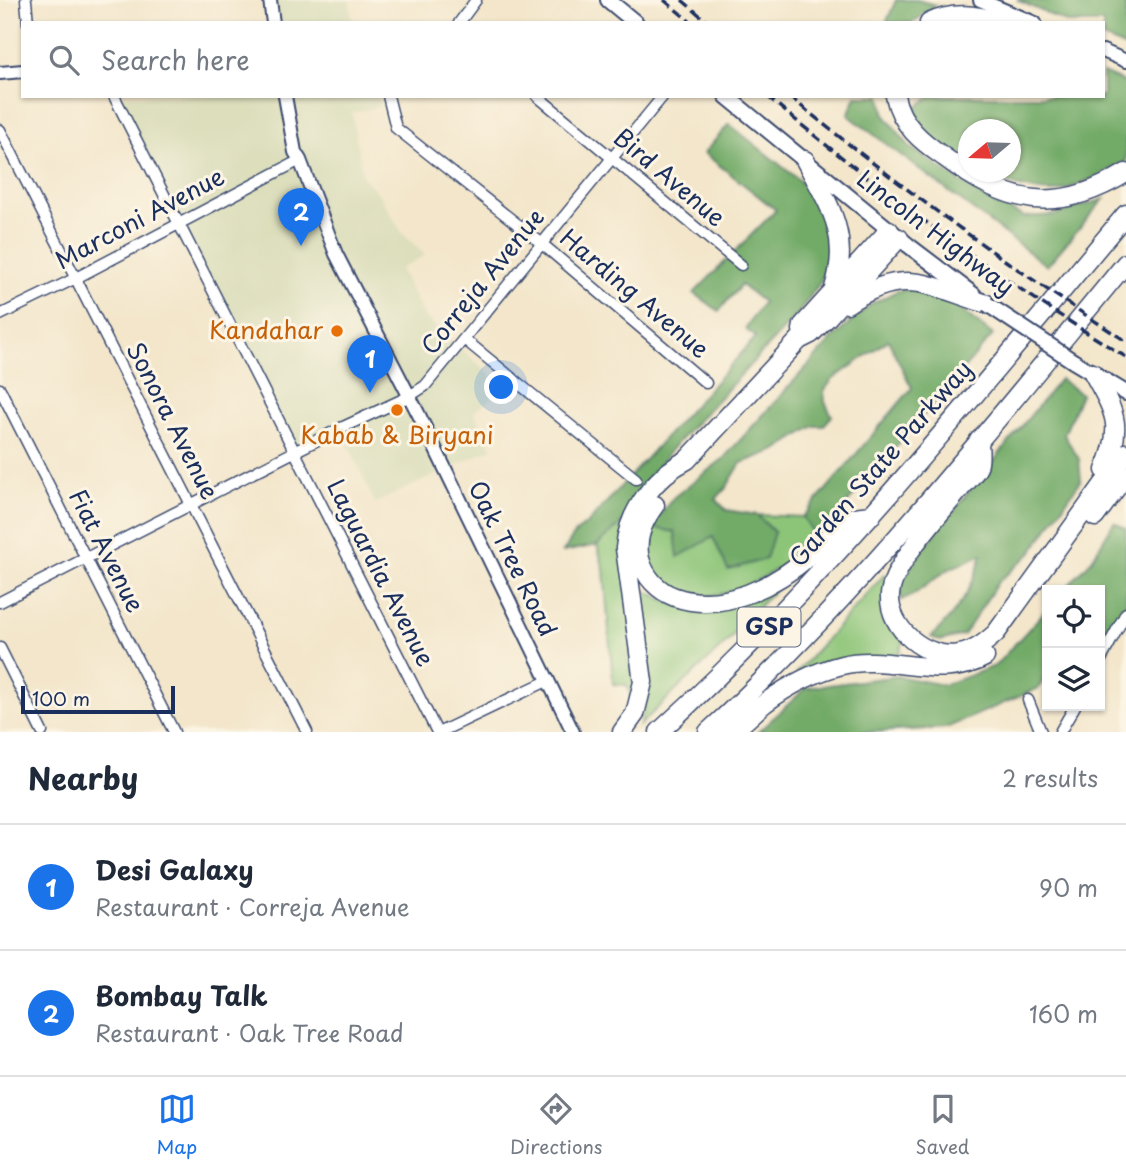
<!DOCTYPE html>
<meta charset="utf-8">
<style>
body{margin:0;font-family:"Playpen Sans",sans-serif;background:#f2f2f3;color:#1f2937}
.controls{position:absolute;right:21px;bottom:21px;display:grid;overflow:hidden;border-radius:0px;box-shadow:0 2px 5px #0004}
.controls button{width:63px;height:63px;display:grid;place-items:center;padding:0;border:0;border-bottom:2px solid #e0e1e3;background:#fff;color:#1f2937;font:35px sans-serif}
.compass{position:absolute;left:958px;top:119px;width:63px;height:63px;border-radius:50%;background:#fff;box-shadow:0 2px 5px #0004;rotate:251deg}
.scale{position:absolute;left:21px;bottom:18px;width:154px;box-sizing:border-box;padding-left:7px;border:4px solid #1b2f5e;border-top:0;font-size:19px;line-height:24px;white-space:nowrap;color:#1b2f5e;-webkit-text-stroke:5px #fcf5e5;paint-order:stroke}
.you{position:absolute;left:502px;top:388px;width:24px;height:24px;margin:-18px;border:5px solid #fff;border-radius:50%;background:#1a73e8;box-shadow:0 0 0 10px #1a73e833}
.badge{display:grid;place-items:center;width:46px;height:46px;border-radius:50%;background:#1a73e8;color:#fff;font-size:23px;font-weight:700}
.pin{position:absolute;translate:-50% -58px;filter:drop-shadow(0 2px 4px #0008)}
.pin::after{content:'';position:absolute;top:37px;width:24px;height:21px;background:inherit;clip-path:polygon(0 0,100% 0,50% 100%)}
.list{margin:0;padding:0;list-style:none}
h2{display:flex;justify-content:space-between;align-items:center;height:91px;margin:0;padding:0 28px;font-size:30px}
h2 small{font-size:23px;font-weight:400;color:#747a83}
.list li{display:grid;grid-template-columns:46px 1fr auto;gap:21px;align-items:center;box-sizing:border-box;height:126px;padding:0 28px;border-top:2px solid #e0e1e3}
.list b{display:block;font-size:26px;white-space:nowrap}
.list p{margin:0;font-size:23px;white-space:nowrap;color:#747a83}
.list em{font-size:23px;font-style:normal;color:#747a83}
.icon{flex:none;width:38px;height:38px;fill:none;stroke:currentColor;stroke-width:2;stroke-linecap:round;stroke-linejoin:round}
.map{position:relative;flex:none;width:1126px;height:732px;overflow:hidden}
.search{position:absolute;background:#fff;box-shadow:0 2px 5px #0004;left:21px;right:21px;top:21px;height:77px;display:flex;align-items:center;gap:18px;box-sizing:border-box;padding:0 24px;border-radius:0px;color:#747a83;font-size:26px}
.sheet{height:343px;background:#fff}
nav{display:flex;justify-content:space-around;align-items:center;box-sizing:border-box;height:98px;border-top:2px solid #e0e1e3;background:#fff;font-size:19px;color:#747a83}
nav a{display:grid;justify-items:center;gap:4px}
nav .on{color:#1a73e8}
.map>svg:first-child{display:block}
.built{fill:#dcdebc}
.green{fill:#8dc578;stroke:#547a6b;stroke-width:2}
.forest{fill:#72aa68;stroke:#466c63;stroke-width:2}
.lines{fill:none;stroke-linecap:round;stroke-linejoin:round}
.minor-casing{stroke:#3b4a6e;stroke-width:13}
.tertiary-casing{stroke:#3b4a6e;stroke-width:16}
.secondary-casing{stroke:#3b4a6e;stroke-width:18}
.motorway-casing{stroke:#3b4a6e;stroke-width:21}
.minor{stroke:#fff;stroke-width:10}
.tertiary{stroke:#fff;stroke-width:12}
.secondary{stroke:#fff;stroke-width:14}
.motorway{stroke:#fff;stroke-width:18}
.rail{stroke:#1b2f5e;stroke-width:3.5;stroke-dasharray:10 5;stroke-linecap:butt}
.secondary-bridge-casing{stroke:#3b4a6e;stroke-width:18;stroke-linecap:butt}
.secondary-bridge{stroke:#fff;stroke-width:14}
.food-dot{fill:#e8710a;stroke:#fcf5e5;stroke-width:2.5}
.labels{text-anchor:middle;stroke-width:6;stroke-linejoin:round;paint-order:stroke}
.shield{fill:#fcf5e5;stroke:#5e6a86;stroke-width:2}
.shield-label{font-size:23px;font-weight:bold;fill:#1b2f5e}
.street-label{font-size:24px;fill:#1b2f5e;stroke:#fcf5e5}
.food-label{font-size:24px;fill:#c56008;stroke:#fcf5e5;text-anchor:end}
</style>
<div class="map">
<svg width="1126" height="732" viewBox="0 0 1126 732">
<rect width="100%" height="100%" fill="#fcf5e5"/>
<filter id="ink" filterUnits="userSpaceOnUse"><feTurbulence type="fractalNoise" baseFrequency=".0143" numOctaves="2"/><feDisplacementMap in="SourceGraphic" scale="14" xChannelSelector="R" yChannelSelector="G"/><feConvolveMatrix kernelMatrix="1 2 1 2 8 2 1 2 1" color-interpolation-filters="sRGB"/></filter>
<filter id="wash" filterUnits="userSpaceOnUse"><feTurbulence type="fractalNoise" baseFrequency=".00686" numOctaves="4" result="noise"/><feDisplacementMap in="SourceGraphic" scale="28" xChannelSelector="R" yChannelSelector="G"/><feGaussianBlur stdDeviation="1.57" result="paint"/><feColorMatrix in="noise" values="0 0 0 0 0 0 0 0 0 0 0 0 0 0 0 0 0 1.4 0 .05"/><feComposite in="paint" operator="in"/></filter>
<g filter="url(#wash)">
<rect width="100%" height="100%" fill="#f3e6cb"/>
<!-- built -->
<path class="built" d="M270,0H349L353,23H273Z
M114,96H378L380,106L352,113L363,177L378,193L402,233L425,255L400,269L425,317L506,388L474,411L493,448L375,503L341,429L295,452Z"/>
<!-- green -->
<path class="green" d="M757,515L803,517L817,538C781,570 710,621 663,581C647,567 645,547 650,527L675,532L679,556L714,536L774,532Z
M623,522L635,671L632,701L627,685L613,684L604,569L597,545Z
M885,574L888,577L904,641L897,658L800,674L797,672Z
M776,588L729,640L640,725L650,689L644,598L645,591L669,602Z"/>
<!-- forest -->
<path class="forest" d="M896,0H917L936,5L912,23H886Z
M1017,0H1126V48L1103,38V23H1068Z
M1103,73L1126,83V161C1110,171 1068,192 1051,192C1027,191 1003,183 983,172H1010V130H968V163L942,149L914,118L916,107L932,96H1103Z
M856,96H881L885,116L910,147L980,195L1024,217L1055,215L1104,199L1047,266L848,115Z
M729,124L799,180L826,208L832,249L821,281L797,315L678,442L648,478L623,522L597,545L563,552L575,533L588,523L756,337L745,329L763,302L741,285L719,311L694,293L776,210L704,153Z
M932,287L993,335L817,538L803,517L912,388L888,340L832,380L824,391L825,402L832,416L823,426H814L776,450L741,463L726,488L716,499L726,510L757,515L774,532L766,559L728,570L713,537L678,557L675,532L650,527L674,497L723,459L833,338L871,304L897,291Z
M1060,379L1081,394L1064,435L1079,459L1081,480L1031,553L998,582L964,635L940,641L931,637C958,611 972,591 982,554L947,570L913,595L901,600V580L933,536Z
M1114,522L1126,528V619L1100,662V590H1064L1091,561Z
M1047,609V672L1039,688L946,728L869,732H758L806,688L897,676L944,685L995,666Z"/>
</g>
<g filter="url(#ink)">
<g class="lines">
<!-- minor casing -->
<g class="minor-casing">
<path id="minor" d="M26,0L28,23
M459,23L476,0
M114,96L437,732
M388,96L396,128L541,243L706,383
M537,96L741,265
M0,130L307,732
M0,315L76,278L300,160
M464,339L636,479
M0,389L174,732
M0,602L341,428L408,397L425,386L663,96
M0,648L42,732
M1100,661L1126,613
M1028,700L1041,732
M440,732L549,680
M1060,732L1075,706"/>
</g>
<!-- tertiary casing -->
<g class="tertiary-casing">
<path id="tertiary" d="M270,0L273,23
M980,0L1035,23
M1103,51L1126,61
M0,73L23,71
M285,96L295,152L300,160L336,254L419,415L573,732"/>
</g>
<!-- secondary casing -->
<g class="secondary-casing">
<path id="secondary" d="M608,0L636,23
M726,96L908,245L974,295
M1073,361L1126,393"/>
</g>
<!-- motorway casing -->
<g class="motorway-casing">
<path id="motorway" d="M929,23C957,9 982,17 1011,23
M895,96C901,125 921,141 944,157C1008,204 1055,216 1126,173
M805,160C829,205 851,235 834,288
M847,304C904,266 927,285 987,304
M802,330L803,325L889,230
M1093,373C1115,413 1124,425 1105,470
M979,440C979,448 981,460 978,467C975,474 966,482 961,488C941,513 892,564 890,595C888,629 927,660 959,654C974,652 985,643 996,633L1126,453
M655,505C643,521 635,539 640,559C645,577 658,591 675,597C724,614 776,585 812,554C822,546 840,521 851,518C857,516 865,516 872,515
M1095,517L1126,475
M710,731C716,730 725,731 731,730C740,728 757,709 765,703C788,686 814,672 842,665C889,653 941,682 985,657
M622,732L635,714L643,682L625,548C628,512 655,476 687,460L799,340L811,334L827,318L899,238
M659,732C831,575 977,392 1126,214
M708,732C863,590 993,424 1126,263"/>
</g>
<!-- minor -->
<use href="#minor" class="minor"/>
<!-- tertiary -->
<use href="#tertiary" class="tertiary"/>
<!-- secondary -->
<use href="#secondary" class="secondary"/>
<!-- motorway -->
<use href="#motorway" class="motorway"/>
<!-- rail -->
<path class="rail" d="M664,0L692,23
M682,0L709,23
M767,96C879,191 1000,280 1126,357
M789,96C896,184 1009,267 1126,341"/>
<!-- secondary-bridge casing -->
<g class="secondary-bridge-casing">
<path id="secondary-bridge" d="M987,304L1073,361"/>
</g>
<!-- secondary-bridge -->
<use href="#secondary-bridge" class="secondary-bridge"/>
</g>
</g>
<!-- markers -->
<g class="food-dot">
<circle cx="337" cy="331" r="7"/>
<circle cx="397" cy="410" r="7"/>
</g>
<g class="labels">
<!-- shield labels -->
<rect class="shield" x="737.5" y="607.5" width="63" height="39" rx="5"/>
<g class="shield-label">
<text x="769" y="635">GSP</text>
</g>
<!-- street labels -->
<g class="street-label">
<text transform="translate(669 178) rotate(40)" y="8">Bird Avenue</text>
<text transform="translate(140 219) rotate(-28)" y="8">Marconi Avenue</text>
<text transform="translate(935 233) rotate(37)" y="8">Lincoln Highway</text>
<text transform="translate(483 282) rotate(-51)" y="8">Correja Avenue</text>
<text transform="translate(634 294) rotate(40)" y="8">Harding Avenue</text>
<text transform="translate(172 421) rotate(63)" y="8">Sonora Avenue</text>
<text transform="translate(881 464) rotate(-49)" y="8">Garden State Parkway</text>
<text transform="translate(106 551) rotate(63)" y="8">Fiat Avenue</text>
<text transform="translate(512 559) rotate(64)" y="8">Oak Tree Road</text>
<text transform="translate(380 573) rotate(63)" y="8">Laguardia Avenue</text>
</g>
<!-- food labels -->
<g class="food-label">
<text x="323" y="339">Kandahar</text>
<text x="397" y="444" text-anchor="middle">Kabab &amp; Biryani</text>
</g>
</g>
</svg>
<div class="controls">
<button><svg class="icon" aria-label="locate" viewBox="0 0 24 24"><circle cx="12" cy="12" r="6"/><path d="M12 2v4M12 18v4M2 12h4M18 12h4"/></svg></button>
<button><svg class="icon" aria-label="layers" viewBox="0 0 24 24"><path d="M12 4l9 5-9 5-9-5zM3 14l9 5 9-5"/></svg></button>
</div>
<svg class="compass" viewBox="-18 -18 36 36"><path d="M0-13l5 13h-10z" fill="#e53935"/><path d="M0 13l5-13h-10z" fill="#747a83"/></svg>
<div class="scale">100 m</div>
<div class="you"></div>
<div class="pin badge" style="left:370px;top:393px">1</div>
<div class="pin badge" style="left:301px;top:246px">2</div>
<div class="search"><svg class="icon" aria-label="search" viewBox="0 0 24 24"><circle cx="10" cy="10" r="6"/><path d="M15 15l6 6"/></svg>Search here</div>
</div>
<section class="sheet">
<h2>Nearby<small>2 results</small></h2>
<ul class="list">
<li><span class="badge">1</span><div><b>Desi Galaxy</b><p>Restaurant · Correja Avenue</p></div><em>90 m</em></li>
<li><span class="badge">2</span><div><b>Bombay Talk</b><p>Restaurant · Oak Tree Road</p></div><em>160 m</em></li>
</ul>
</section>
<nav>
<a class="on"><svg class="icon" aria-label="map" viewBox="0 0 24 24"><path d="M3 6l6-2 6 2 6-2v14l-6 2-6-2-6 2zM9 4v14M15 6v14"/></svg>Map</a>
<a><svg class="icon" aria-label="directions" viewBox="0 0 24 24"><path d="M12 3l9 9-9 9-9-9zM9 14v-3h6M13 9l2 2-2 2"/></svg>Directions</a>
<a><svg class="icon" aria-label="saved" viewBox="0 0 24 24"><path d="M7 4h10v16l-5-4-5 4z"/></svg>Saved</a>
</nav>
